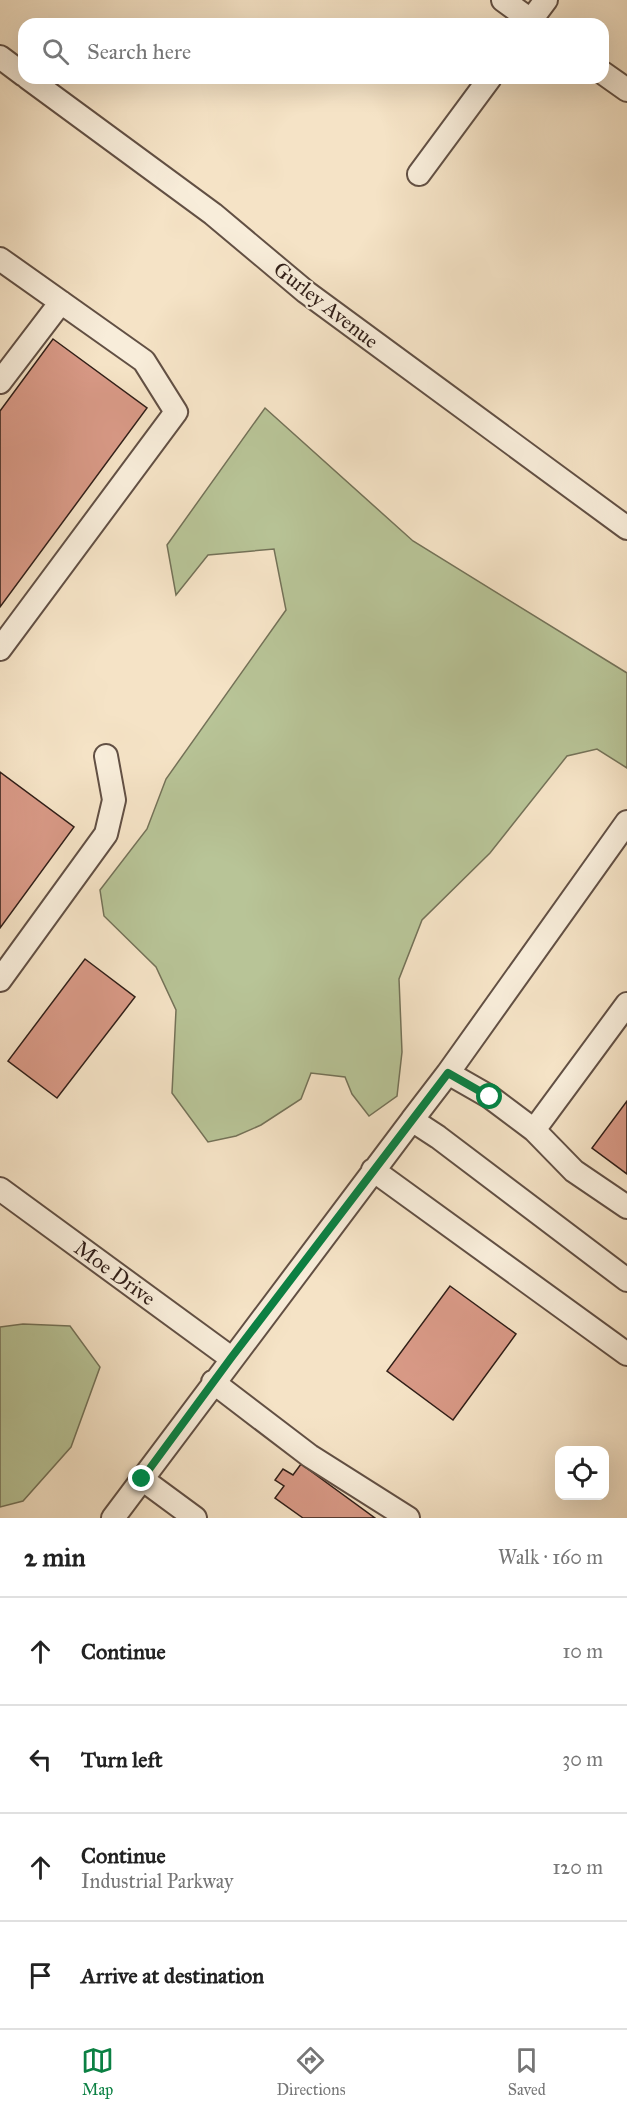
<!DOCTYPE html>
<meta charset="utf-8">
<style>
body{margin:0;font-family:"IM FELL Great Primer",serif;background:#f2f2f2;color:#222}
.controls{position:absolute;right:18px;bottom:18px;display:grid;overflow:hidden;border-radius:12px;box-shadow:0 6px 24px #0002}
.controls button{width:54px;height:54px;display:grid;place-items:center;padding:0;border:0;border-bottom:2px solid #e0e0e0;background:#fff;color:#222;font:30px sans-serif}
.stop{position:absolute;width:18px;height:18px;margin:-14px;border:4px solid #0b8043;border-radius:50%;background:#fff}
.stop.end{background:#0b8043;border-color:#fff;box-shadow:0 2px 6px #0008}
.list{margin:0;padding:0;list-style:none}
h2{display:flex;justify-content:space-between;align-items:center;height:78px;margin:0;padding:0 24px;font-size:26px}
h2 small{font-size:20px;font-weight:400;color:#767676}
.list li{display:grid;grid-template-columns:39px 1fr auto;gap:18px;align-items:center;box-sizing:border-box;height:108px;padding:0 24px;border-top:2px solid #e0e0e0}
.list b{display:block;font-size:22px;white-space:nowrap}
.list p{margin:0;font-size:20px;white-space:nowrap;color:#767676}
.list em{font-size:20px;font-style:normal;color:#767676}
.icon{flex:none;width:33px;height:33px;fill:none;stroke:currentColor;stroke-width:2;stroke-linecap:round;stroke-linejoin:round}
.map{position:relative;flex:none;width:627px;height:1518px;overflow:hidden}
.search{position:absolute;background:#fff;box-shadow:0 6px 24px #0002;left:18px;right:18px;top:18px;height:66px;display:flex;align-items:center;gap:15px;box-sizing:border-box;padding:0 21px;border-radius:18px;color:#767676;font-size:22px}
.sheet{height:510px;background:#fff}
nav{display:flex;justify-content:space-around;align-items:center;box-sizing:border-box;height:84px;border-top:2px solid #e0e0e0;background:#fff;font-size:16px;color:#767676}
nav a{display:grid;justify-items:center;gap:3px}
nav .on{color:#0b8043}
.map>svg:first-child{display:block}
.green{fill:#b8c497;stroke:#747258;stroke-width:1.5}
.building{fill:#d89986;stroke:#311f18;stroke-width:1.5}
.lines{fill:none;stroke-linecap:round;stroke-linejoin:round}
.minor-casing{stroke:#625044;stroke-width:26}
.minor{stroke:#f8edda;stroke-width:22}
.route{stroke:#0b8043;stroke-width:8}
.labels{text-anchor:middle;stroke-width:4.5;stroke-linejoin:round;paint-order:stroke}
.street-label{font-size:21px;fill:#311f18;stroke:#f8edda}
</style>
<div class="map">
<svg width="627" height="1518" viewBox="0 0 627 1518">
<rect width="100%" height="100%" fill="#f5e3c6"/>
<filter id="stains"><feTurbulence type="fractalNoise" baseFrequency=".00333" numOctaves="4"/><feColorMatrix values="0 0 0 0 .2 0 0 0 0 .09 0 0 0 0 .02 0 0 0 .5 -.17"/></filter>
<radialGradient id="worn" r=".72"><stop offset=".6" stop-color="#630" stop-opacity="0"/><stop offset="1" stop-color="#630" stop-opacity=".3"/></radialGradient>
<!-- green -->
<path class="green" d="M265,408L413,541L627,673V768L597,749L567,756L490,853L422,920L399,979L402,1052L397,1096L369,1116L352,1094L345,1077L311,1073L301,1099L261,1125L236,1136L208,1142L172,1093L176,1010L156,967L104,916L100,890L147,829L166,779L286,610L274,549L208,555L176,595L167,545Z
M23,1324L70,1326L100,1367L71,1447L23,1501L0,1507V1327Z"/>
<!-- building -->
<path class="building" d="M53,339L147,408L0,607V411Z
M0,772L74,827L0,928Z
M85,959L135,997L57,1098L8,1061Z
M627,1101V1174L592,1148Z
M450,1286L516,1334L453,1420L387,1371Z
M301,1464L375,1518H303L275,1498L284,1486L275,1480L283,1469L293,1475Z"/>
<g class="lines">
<!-- minor casing -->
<g class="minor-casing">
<path id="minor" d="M503,0L536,24
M528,24L546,0
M0,57L24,75
M603,73L627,90
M28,78L213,214L306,292L627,528
M419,174L490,78
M0,259L144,361L176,412L0,649
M0,382L61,302
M0,980L106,834L114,800L106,756
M448,1073L627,822
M412,1120L448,1073L490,1097L534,1130L574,1171L627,1207
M534,1130L627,1004
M373,1170L627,1354
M0,1189L231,1358
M213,1382L310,1456L408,1518
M142,1479L195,1518
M113,1518L412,1120L438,1137L627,1280"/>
</g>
<!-- minor -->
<use href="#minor" class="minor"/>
</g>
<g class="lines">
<!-- route -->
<path class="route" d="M142,1479L231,1358L448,1073L490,1097"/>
</g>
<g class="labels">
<!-- street labels -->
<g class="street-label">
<text transform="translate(326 305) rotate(38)" y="7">Gurley Avenue</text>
<text transform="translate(115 1273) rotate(36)" y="7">Moe Drive</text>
</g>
</g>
<rect width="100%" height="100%" filter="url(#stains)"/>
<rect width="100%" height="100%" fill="url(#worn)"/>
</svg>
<div class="controls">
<button><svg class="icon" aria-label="locate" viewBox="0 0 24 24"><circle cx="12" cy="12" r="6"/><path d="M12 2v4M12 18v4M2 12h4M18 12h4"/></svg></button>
</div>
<div class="stop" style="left:490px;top:1097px"></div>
<div class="stop end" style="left:142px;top:1479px"></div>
<div class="search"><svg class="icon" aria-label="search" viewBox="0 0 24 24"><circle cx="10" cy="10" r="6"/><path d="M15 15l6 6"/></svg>Search here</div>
</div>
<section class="sheet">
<h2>2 min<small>Walk · 160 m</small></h2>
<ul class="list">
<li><svg class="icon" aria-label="ahead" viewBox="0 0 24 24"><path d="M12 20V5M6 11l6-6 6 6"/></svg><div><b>Continue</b></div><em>10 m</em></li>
<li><svg class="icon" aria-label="left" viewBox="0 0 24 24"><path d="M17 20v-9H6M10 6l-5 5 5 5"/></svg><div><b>Turn left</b></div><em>30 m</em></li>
<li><svg class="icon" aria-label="ahead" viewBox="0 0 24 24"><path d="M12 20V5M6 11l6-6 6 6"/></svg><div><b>Continue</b><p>Industrial Parkway</p></div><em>120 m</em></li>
<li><svg class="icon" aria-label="arrive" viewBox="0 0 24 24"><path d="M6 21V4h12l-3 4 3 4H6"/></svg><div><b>Arrive at destination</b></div></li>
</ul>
</section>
<nav>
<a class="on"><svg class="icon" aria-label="map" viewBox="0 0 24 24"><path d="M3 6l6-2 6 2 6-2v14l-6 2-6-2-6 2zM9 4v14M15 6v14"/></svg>Map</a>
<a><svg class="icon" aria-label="directions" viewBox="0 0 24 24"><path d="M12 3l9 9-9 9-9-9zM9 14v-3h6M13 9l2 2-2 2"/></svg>Directions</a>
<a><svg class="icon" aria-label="saved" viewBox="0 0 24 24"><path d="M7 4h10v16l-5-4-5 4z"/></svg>Saved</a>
</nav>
